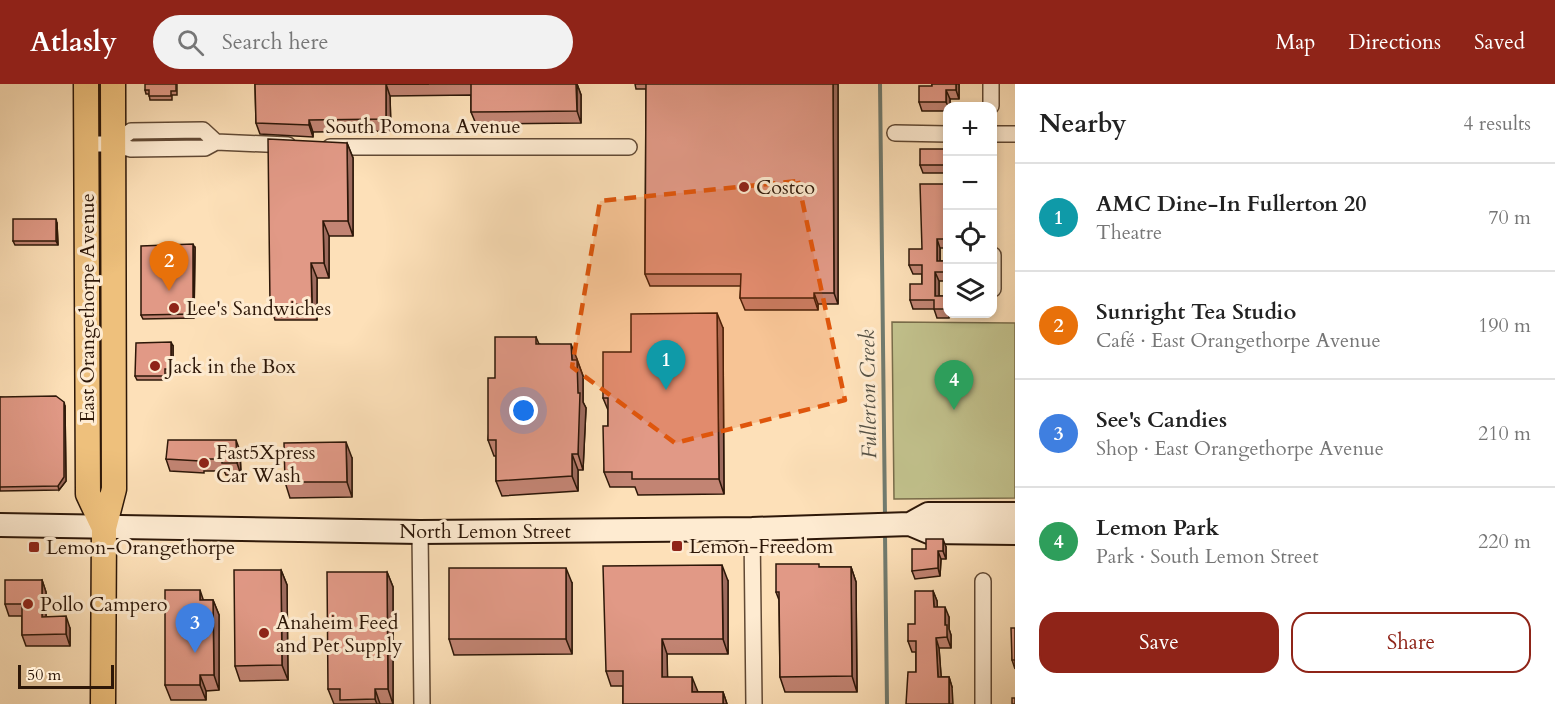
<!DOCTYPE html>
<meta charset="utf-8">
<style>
body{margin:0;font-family:Cardo,serif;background:#f2f2f2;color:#222}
.controls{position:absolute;right:18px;top:18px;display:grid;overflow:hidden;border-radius:12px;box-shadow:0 3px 9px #0003}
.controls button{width:54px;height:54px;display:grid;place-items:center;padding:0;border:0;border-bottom:2px solid #e0e0e0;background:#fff;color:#222;font:30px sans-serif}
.scale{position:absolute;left:18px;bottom:15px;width:96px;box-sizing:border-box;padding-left:6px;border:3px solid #2d1708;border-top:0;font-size:16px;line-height:21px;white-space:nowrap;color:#2d1708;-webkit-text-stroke:4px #feebd1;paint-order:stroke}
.you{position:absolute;left:524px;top:327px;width:21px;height:21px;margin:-15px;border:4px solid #fff;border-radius:50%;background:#1a73e8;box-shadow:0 0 0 9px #1a73e833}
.badge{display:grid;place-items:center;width:39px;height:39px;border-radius:50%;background:#8f2418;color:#fff;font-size:20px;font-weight:700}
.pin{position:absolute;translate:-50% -50px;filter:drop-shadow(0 2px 3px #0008)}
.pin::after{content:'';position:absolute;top:32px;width:21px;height:18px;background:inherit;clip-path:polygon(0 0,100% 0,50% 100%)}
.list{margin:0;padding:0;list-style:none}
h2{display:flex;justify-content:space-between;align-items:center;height:78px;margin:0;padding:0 24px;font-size:26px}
h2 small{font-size:20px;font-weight:400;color:#767676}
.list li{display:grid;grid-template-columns:39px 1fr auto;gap:18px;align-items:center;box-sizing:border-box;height:108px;padding:0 24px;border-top:2px solid #e0e0e0}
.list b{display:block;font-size:22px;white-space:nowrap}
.list p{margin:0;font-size:20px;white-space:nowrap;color:#767676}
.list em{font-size:20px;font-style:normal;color:#767676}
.actions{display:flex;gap:12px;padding:18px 24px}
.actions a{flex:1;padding:14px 0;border:2px solid #8f2418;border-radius:18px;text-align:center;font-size:21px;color:#8f2418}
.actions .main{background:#8f2418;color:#fff}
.icon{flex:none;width:33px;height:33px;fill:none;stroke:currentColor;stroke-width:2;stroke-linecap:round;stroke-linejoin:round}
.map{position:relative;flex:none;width:1015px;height:620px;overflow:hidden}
header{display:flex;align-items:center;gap:36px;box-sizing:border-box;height:84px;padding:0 30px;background:#8f2418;color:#fff}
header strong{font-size:28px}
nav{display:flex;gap:33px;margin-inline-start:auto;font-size:21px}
.search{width:420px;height:54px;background:#f2f2f2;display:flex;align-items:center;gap:15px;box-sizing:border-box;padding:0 21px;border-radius:33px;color:#767676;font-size:22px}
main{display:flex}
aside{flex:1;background:#fff}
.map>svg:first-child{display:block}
.green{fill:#c2c28d;stroke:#786c4a;stroke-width:1.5}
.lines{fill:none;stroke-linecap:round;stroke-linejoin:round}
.stream{stroke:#717b6f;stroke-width:4}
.street-casing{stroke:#614934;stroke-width:18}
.secondary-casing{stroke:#2d1708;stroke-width:26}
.primary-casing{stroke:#2d1708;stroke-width:27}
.street{stroke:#feebd1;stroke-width:15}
.secondary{stroke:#feebd1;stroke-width:22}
.primary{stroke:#eec07c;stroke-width:24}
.wall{fill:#c28473;stroke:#2d1708;stroke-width:1.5}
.shaded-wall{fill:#9e6b5e;stroke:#2d1708;stroke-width:1.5}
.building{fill:#e19986;stroke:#2d1708;stroke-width:1.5}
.marked{fill:#df560c;fill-opacity:0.2;stroke:#df560c;stroke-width:4.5;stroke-dasharray:12 8;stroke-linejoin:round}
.poi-dot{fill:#8f2418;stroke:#feebd1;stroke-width:2}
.labels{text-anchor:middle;stroke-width:6;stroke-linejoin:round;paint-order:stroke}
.street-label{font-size:20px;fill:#2d1708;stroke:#feebd1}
.poi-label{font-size:20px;fill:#2d1708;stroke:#feebd1;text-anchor:start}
.water-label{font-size:21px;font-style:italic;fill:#555144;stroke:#feebd1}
</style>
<header>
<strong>Atlasly</strong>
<div class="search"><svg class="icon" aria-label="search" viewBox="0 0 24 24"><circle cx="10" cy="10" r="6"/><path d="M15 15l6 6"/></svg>Search here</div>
<nav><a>Map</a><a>Directions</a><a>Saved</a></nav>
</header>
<main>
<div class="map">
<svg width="1015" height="620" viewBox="0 0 1015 620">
<rect width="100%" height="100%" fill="#fde0b8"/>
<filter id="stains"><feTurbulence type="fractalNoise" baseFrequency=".00333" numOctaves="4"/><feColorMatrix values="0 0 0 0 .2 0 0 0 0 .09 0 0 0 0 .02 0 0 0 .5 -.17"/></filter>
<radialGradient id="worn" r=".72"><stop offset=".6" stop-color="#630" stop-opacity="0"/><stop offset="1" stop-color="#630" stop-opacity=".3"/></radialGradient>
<!-- green -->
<path class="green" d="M892,238L1015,239V414L894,415Z"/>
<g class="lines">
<!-- stream -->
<path class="stream" d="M880,0L885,433
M885,450L887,620"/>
<!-- street casing -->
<g class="street-casing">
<path id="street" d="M991,0V22
M895,49L948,50
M993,50H1015
M87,60H113L131,65L205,64L216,58L288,61
M113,60L131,47L203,46L216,58
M330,63H629
M993,171V205
M752,445L754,620
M420,448L422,620
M983,497V620"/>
</g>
<!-- secondary casing -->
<g class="secondary-casing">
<path id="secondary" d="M910,440L928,430H1015
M0,441L420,448L752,445L910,440L929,448L1015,449"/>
</g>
<!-- primary casing -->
<g class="primary-casing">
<path id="primary" d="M86,0L88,410L104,444
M103,620L104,444L114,405L113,0"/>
</g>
<!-- street -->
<use href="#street" class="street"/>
<!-- secondary -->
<use href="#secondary" class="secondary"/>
<!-- primary -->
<use href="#primary" class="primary"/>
</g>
<!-- wall -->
<path class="wall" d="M177,0V11H172V16H150L149,10H146L145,6Z
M255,0H577L581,11V39L476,40L471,28V11L390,12L391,47L313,48V53L260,50L256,39Z
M635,0H838V220H818V226H745L740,214L741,202H650L645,190L646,5H636Z
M932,0H959V15H950V22H948V27H922L919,18L932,2Z
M347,59L353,74V152H329V194H317V236H275L270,221Z
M945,65L948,71V96L945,89H923L920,81Z
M948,100V164H940V177H946L948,180V197H939V212H946L948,216V230H949V234H937L934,225H913L910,216L922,200V190H913L909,181L922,165Z
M57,139L58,161H15L13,157Z
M195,164L194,234L143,235L141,231Z
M723,244L724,410L638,411L635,403H610L604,388L608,342V326L603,314L631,268Z
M536,253L539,260L577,275L583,292V318L586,324L583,386H578V407L502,412L496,397V372H494L488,356L495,294Z
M173,262V289H167V296H137L135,292Z
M0,313L65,322L66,397L59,406L0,407Z
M240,367L241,391H226L224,387H204V389L170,387L166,375Z
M352,374V413L290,414L285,398Z
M946,463V475H941L940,492L915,495L912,487L926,465Z
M820,483H851L856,498L857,608H785L780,593L779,516L776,508Z
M281,486L287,501L288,596L240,597L235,582Z
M387,488L393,503V620H334L328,605Z
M42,496L46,508V533L70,544V562H26L22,551V532H9L5,520Z
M728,497V570H667V593L698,608H723L727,620H623V602H611L606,587Z
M572,499V570L454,571L449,555Z
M933,507L937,517V523L949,533V545L951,551V564H939L941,593H949L952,603L916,588V568H912L908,557Z
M203,516H213L219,531V606L206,607V616H171L165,601Z
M1015,544V585L1012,576Z"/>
<!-- shaded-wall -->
<path class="shaded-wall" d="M386,0L390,12L391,47L386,35Z
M577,0L581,11V39L577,27Z
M833,0H838V220L834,209Z
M956,0H959V15L956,6Z
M946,6L950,15V22H948L946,18Z
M309,36L313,48V53L309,41Z
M347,59L353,74V152L348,137Z
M945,65L948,71V83L945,77Z
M56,135L57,139L58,161L56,157Z
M323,137L329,152V194L324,179Z
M937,155L940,164V186L937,177Z
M193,160L195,164L194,234L193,230Z
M311,179L317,194V236L312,220Z
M935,188L939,197V221L935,212Z
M814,209L818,220V226L814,214Z
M717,229L723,244L724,410L719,395Z
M171,258L173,262V289L171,285Z
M571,260L577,275V292L572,276Z
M577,276L583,292V318L586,324L583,386L578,370Z
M64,318L65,322L66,397L59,406L58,402Z
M236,356L240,367L241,391L237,379Z
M346,358L352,374V413L347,398Z
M572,370L578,386V407L572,392Z
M943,455L946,463V475L943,467Z
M938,467L941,475L940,492L938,484Z
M722,481L728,497V570L723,555Z
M851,483L856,498L857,608L852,592Z
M566,484L572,499V570L566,555Z
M281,486L287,501L288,596L282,581Z
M387,488L393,503V620L388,605Z
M42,496L46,508V544L42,533Z
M200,506L205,521L200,516Z
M933,507L937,517L938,533L934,523Z
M213,516L219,531V606L214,591Z
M945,523L949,533V545L951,551V564L947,553L945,541Z
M66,532L70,544V562L66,550Z
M936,554L939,564L942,603L938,593Z
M662,555L667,570L668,608L662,593Z
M200,591L206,607V616L200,601Z
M692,593L698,608H692Z
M949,593L952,603L953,620H949Z
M375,605L380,620H377L375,615Z
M723,608L727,620H723Z"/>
<!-- building -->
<path class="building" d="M145,0H176V7H171V12H149V6H145Z
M255,0H429H386V35L309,36V41L256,39Z
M471,0H576L577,27L471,28Z
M646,0H833L834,209H814V214H740L741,190H645Z
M932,0H956V6H946V18H919V2H932Z
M268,55L347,59L348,137H323L324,179H311L312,220L270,221Z
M920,65H945V77H948V88H944V81H920Z
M920,100H948V152L947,155H937V177H946V188H935V212H946V225H934V216H910V200H922V181H909V165H922Z
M13,135H56V157H13Z
M193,160V230L141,231V162Z
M717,229L719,395H632V388H604L603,342H608V314H603V268H631V230Z
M495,253H536V260H571L572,276H577L578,309H580L578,370H572V392L496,397V356H488V294H495Z
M171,258V285H165V292H135L136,259Z
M56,312L64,318V393L58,402L0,403V313Z
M168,356H236L237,379H222V375H200V377L166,375Z
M346,358L347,398H285L284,359Z
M926,455H943V467H938V484L912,487V465H926Z
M776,480H819V483H851L852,592L780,593L779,508H776Z
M722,481L723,555H662V593H692V608H723V620H623V587H606L603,482Z
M449,484H566V555H449Z
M234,486H281L282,581L235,582Z
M327,488H387L388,605H375V615L340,616V605H328Z
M5,496H42V533L66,532V550L22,551V520H5Z
M165,506H200V516H213L214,591H200V601H165Z
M915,507H933L934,523H945V541H947V553L936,554L938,593H949V620H906L908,588H916V557H908V540H915Z
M1011,544H1015V576H1012Z
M1012,614H1015V620H1012Z"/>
<!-- marked area -->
<path class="marked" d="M798,97L845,316L675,359L572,283L600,117Z"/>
<!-- markers -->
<g class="poi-dot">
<circle cx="744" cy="103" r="6"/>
<circle cx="174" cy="224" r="6"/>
<circle cx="155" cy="282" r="6"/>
<circle cx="204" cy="379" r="6"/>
<rect x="671" y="456" width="12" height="12" rx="3"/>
<rect x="28" y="457" width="12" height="12" rx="3"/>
<circle cx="28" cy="520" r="6"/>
<circle cx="264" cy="549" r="6"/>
</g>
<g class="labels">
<!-- street labels -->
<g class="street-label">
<text x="423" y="49">South Pomona Avenue</text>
<text transform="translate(87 224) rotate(-90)" y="7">East Orangethorpe Avenue</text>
<text x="485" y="454">North Lemon Street</text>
</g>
<!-- poi labels -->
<g class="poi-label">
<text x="756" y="110">Costco</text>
<text x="186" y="231">Lee's Sandwiches</text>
<text x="167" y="289">Jack in the Box</text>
<text x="216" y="375">Fast5Xpress<tspan x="216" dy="23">Car Wash</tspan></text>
<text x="689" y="469">Lemon-Freedom</text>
<text x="46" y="470">Lemon-Orangethorpe</text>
<text x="40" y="527">Pollo Campero</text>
<text x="276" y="545">Anaheim Feed<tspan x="276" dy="23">and Pet Supply</tspan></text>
</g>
<!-- water labels -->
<g class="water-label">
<text transform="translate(868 310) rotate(-91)" y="7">Fullerton Creek</text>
</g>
</g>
<rect width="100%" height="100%" filter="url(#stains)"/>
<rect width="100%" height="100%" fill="url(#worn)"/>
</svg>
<div class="controls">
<button>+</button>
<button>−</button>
<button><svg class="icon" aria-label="locate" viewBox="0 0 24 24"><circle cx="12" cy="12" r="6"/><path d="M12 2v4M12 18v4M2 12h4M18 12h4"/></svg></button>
<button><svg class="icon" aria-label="layers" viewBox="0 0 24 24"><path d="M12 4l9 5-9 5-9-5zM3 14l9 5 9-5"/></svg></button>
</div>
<div class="scale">50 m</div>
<div class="you"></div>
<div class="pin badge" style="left:666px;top:306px;background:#0f9aa8">1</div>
<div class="pin badge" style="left:169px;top:207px;background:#e8710a">2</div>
<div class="pin badge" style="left:195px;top:569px;background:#3f7fe0">3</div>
<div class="pin badge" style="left:954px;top:326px;background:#2e9e5b">4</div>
</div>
<aside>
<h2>Nearby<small>4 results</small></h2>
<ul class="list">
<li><span class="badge" style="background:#0f9aa8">1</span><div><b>AMC Dine-In Fullerton 20</b><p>Theatre</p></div><em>70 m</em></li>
<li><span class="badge" style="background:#e8710a">2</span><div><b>Sunright Tea Studio</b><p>Café · East Orangethorpe Avenue</p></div><em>190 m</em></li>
<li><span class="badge" style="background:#3f7fe0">3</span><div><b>See's Candies</b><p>Shop · East Orangethorpe Avenue</p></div><em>210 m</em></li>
<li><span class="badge" style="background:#2e9e5b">4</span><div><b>Lemon Park</b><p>Park · South Lemon Street</p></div><em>220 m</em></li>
</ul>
<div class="actions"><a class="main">Save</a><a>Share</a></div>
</aside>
</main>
